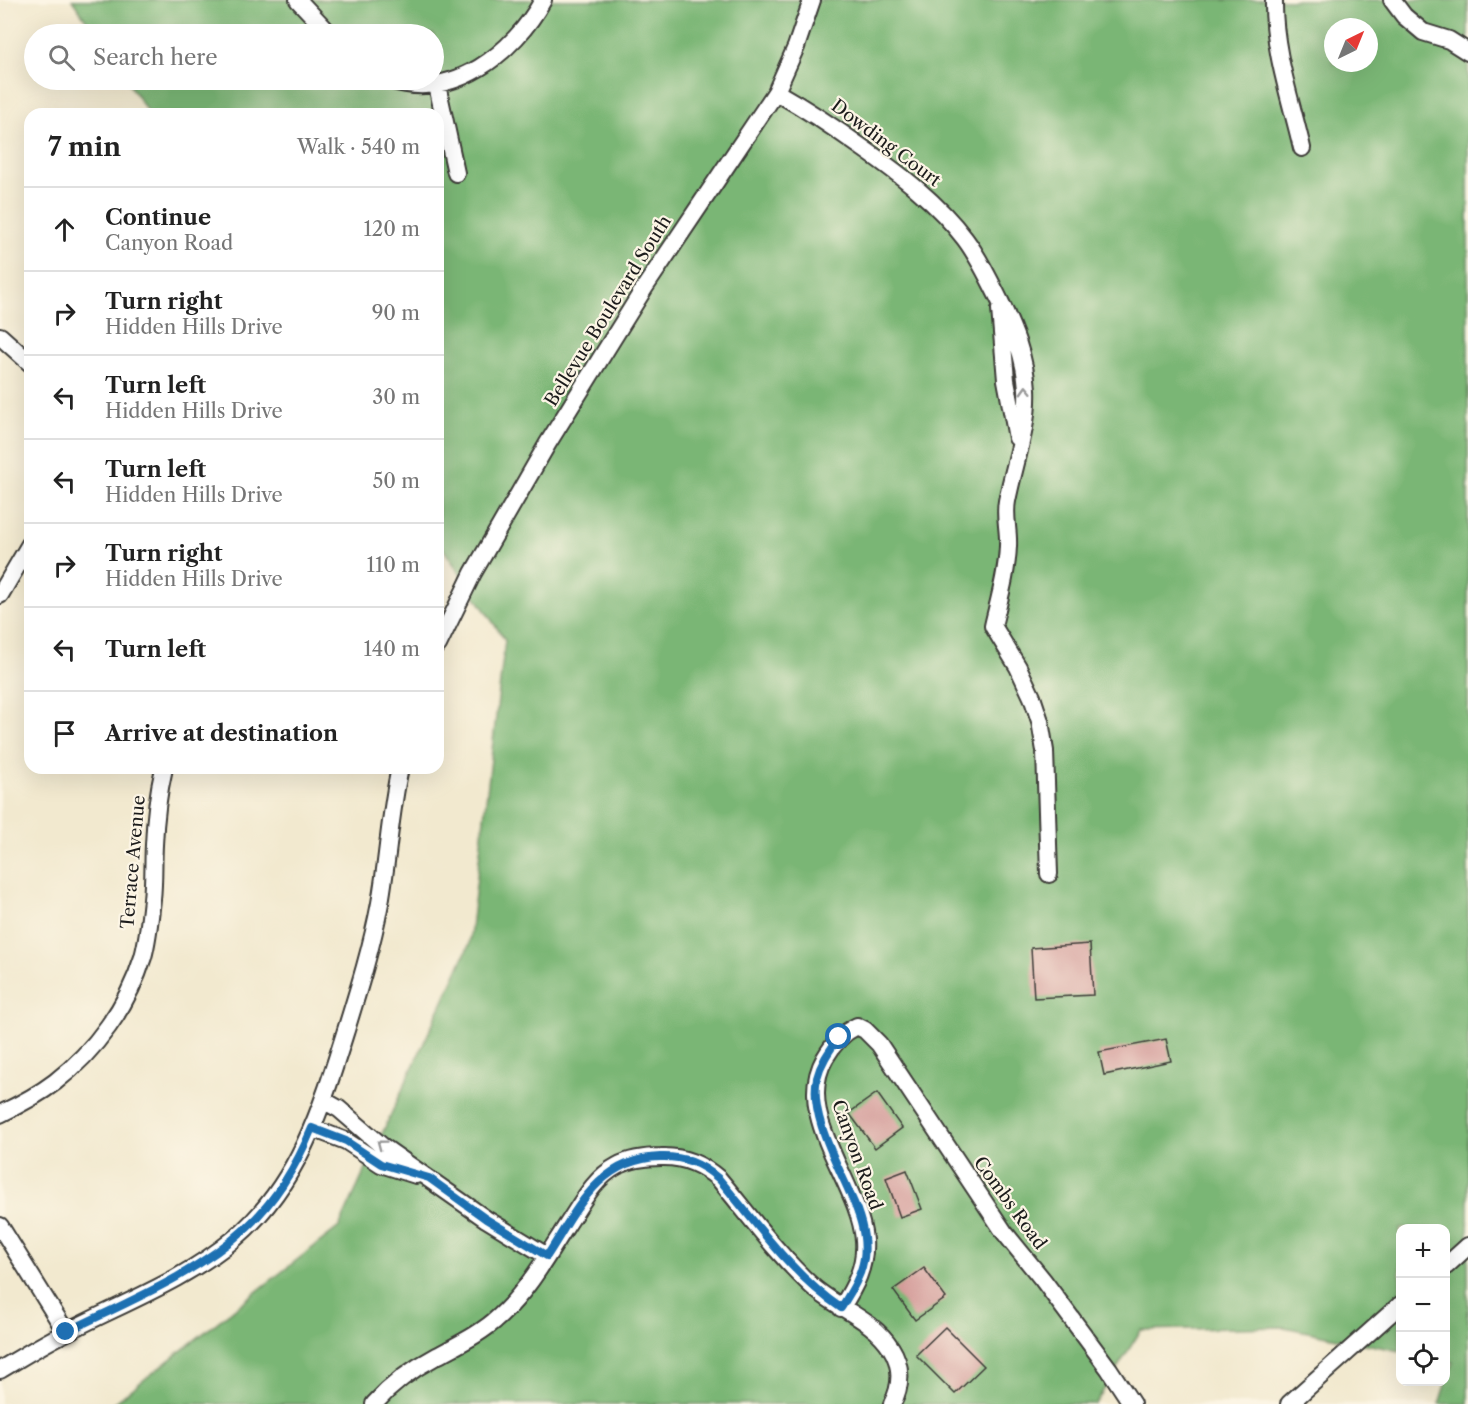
<!DOCTYPE html>
<meta charset="utf-8">
<style>
body{margin:0;font-family:"Libre Caslon Text",serif;background:#f6f6f6;color:#222}
.controls{position:absolute;right:18px;bottom:18px;display:grid;overflow:hidden;border-radius:12px;box-shadow:0 6px 24px #0002}
.controls button{width:54px;height:54px;display:grid;place-items:center;padding:0;border:0;border-bottom:2px solid #e0e0e0;background:#fff;color:#222;font:30px sans-serif}
.compass{position:absolute;left:1324px;top:18px;width:54px;height:54px;border-radius:50%;background:#fff;box-shadow:0 6px 24px #0002;rotate:43deg}
.stop{position:absolute;width:18px;height:18px;margin:-14px;border:4px solid #1f6fb2;border-radius:50%;background:#fff}
.stop.end{background:#1f6fb2;border-color:#fff;box-shadow:0 2px 6px #0008}
.list{margin:0;padding:0;list-style:none}
h2{display:flex;justify-content:space-between;align-items:center;height:78px;margin:0;padding:0 24px;font-size:26px}
h2 small{font-size:20px;font-weight:400;color:#767676}
.list li{display:grid;grid-template-columns:39px 1fr auto;gap:18px;align-items:center;box-sizing:border-box;height:84px;padding:0 24px;border-top:2px solid #e0e0e0}
.list b{display:block;font-size:22px;white-space:nowrap}
.list p{margin:0;font-size:20px;white-space:nowrap;color:#767676}
.list em{font-size:20px;font-style:normal;color:#767676}
.icon{flex:none;width:33px;height:33px;fill:none;stroke:currentColor;stroke-width:2;stroke-linecap:round;stroke-linejoin:round}
.map{position:relative;flex:none;width:1468px;height:1404px;overflow:hidden}
.search{position:absolute;background:#fff;box-shadow:0 6px 24px #0002;left:24px;top:24px;width:420px;height:66px;display:flex;align-items:center;gap:15px;box-sizing:border-box;padding:0 21px;border-radius:33px;color:#767676;font-size:22px}
.panel{position:absolute;background:#fff;box-shadow:0 6px 24px #0002;left:24px;top:108px;width:420px;height:666px;border-radius:18px}
.map>svg:first-child{display:block}
.forest{fill:#7ab674;stroke:#4b6948;stroke-width:1.5;fill-rule:evenodd}
.building{fill:#d49c9a}
.lines{fill:none;stroke-linecap:round;stroke-linejoin:round}
.minor-casing{stroke:#3c3b37;stroke-width:20}
.minor{stroke:#fff;stroke-width:16}
.oneway{stroke:#999}
.route{stroke:#1f6fb2;stroke-width:8}
.labels{text-anchor:middle;stroke-width:4.5;stroke-linejoin:round;paint-order:stroke}
.street-label{font-size:18px;fill:#1c1c1c;stroke:#fcf5e5}
</style>
<div class="map">
<svg width="1468" height="1404" viewBox="0 0 1468 1404">
<rect width="100%" height="100%" fill="#fcf5e5"/>
<filter id="ink" filterUnits="userSpaceOnUse"><feTurbulence type="fractalNoise" baseFrequency=".0167" numOctaves="2"/><feDisplacementMap in="SourceGraphic" scale="12" xChannelSelector="R" yChannelSelector="G"/><feConvolveMatrix kernelMatrix="1 2 1 2 8 2 1 2 1" color-interpolation-filters="sRGB"/></filter>
<filter id="wash" filterUnits="userSpaceOnUse"><feTurbulence type="fractalNoise" baseFrequency=".008" numOctaves="4" result="noise"/><feDisplacementMap in="SourceGraphic" scale="24" xChannelSelector="R" yChannelSelector="G"/><feGaussianBlur stdDeviation="1.35" result="paint"/><feColorMatrix in="noise" values="0 0 0 0 0 0 0 0 0 0 0 0 0 0 0 0 0 1.4 0 .05"/><feComposite in="paint" operator="in"/></filter>
<g filter="url(#wash)">
<rect width="100%" height="100%" fill="#f2e9cf"/>
<!-- forest -->
<path class="forest" d="M72,0H1468V1404H1440L1453,1362L1446,1360V1228H1400V1351L1284,1327L1141,1330L1095,1404H113L339,1227L469,945L505,640L438,541V114H149L126,80H434V34H96ZM1333,27H1369V63H1333Z"/>
<g id="blocks">
<!-- building -->
<path class="building" d="M1090,944L1093,995L1034,998L1031,948Z
M1166,1039L1171,1061L1104,1075L1099,1052Z
M877,1093L902,1128L875,1148L849,1113Z
M907,1170L922,1209L900,1217L886,1178Z
M924,1268L946,1298L915,1320L893,1290Z
M945,1327L984,1366L955,1394L916,1355Z"/>
</g>
</g>
<g filter="url(#ink)">
<use href="#blocks" fill-opacity="0" stroke="#3c3b37" stroke-width="1.5"/>
<g class="lines">
<!-- minor casing -->
<g class="minor-casing">
<path id="minor" d="M298,0L330,34
M1274,0C1273,50 1291,100 1302,148
M1392,0L1404,16L1423,32L1449,40L1468,52
M390,80C453,101 514,53 543,0
M437,85L456,173
M776,92C806,109 835,128 864,149C901,175 937,202 965,239C980,259 990,281 1001,303C1014,331 1025,357 1027,389C1029,426 1014,464 1007,501C1004,516 1009,531 1008,546C1007,573 999,600 993,626L1018,667L1032,697L1040,721L1045,751L1049,874
M1000,309L1006,380L1017,438
M0,336L30,363
M0,595L30,544
M438,645L473,573L548,443L645,287L776,92L796,47L812,0
M323,1100L339,1109L382,1146L486,1219L547,1256
M0,1114C19,1105 38,1095 55,1082C95,1051 128,1006 143,957C148,939 150,918 152,899C154,881 153,863 154,845C155,818 158,794 164,768
M312,1128L346,1141L381,1164L416,1175
M0,1226L66,1332
M1446,1266L1468,1246
M841,1308C855,1287 866,1266 864,1240C859,1181 792,1116 825,1058C833,1044 842,1033 857,1026L865,1030L879,1044L1004,1232L1043,1280L1109,1369L1132,1404
M0,1370C22,1357 44,1343 67,1332C123,1303 185,1280 234,1239C298,1186 322,1107 346,1030C359,988 372,946 380,903C388,858 390,812 400,768
M374,1404C391,1385 412,1369 435,1357C457,1345 481,1334 500,1316C528,1290 547,1256 567,1225C581,1204 594,1178 617,1166C630,1159 646,1157 661,1157C684,1156 702,1164 719,1179C749,1215 778,1255 812,1286C836,1308 873,1319 891,1348C902,1365 902,1386 892,1404
M1289,1404L1400,1305"/>
</g>
<!-- minor -->
<use href="#minor" class="minor"/>
</g>
<!-- one-way arrows -->
<defs><path id="oneway-chevron" d="M-2-3.5L2.5 0L-2 3.5" fill="none" stroke-width="1.6" stroke-linecap="round" stroke-linejoin="round" transform="scale(1.5)"/></defs>
<g class="oneway">
<use href="#oneway-chevron" transform="translate(1026 390) rotate(-92)"/>
<use href="#oneway-chevron" transform="translate(381 1144) rotate(-143)"/>
</g>
</g>
<g class="lines" filter="url(#ink)">
<!-- route -->
<path class="route" d="M66,1332C127,1302 197,1274 247,1227C277,1199 297,1165 312,1128L346,1141L381,1164L429,1178L486,1219L547,1256C577,1210 598,1159 660,1157C683,1156 701,1163 719,1179C756,1223 793,1276 841,1308C851,1292 861,1277 864,1258C867,1236 860,1215 851,1196C837,1163 809,1114 817,1078C821,1062 830,1050 839,1037"/>
</g>
<g class="labels">
<!-- street labels -->
<g class="street-label">
<text transform="translate(886 143) rotate(37)" y="6">Dowding Court</text>
<text transform="translate(608 311) rotate(-58)" y="6">Bellevue Boulevard South</text>
<text transform="translate(133 862) rotate(-85)" y="6">Terrace Avenue</text>
<text transform="translate(857 1155) rotate(70)" y="6">Canyon Road</text>
<text transform="translate(1010 1203) rotate(54)" y="6">Combs Road</text>
</g>
</g>
</svg>
<div class="controls">
<button>+</button>
<button>−</button>
<button><svg class="icon" aria-label="locate" viewBox="0 0 24 24"><circle cx="12" cy="12" r="6"/><path d="M12 2v4M12 18v4M2 12h4M18 12h4"/></svg></button>
</div>
<svg class="compass" viewBox="-18 -18 36 36"><path d="M0-13l5 13h-10z" fill="#e53935"/><path d="M0 13l5-13h-10z" fill="#767676"/></svg>
<div class="stop" style="left:839px;top:1037px"></div>
<div class="stop end" style="left:66px;top:1332px"></div>
<div class="search"><svg class="icon" aria-label="search" viewBox="0 0 24 24"><circle cx="10" cy="10" r="6"/><path d="M15 15l6 6"/></svg>Search here</div>
<section class="panel">
<h2>7 min<small>Walk · 540 m</small></h2>
<ul class="list">
<li><svg class="icon" aria-label="ahead" viewBox="0 0 24 24"><path d="M12 20V5M6 11l6-6 6 6"/></svg><div><b>Continue</b><p>Canyon Road</p></div><em>120 m</em></li>
<li><svg class="icon" aria-label="right" viewBox="0 0 24 24"><path d="M7 20v-9h11M14 6l5 5-5 5"/></svg><div><b>Turn right</b><p>Hidden Hills Drive</p></div><em>90 m</em></li>
<li><svg class="icon" aria-label="left" viewBox="0 0 24 24"><path d="M17 20v-9H6M10 6l-5 5 5 5"/></svg><div><b>Turn left</b><p>Hidden Hills Drive</p></div><em>30 m</em></li>
<li><svg class="icon" aria-label="left" viewBox="0 0 24 24"><path d="M17 20v-9H6M10 6l-5 5 5 5"/></svg><div><b>Turn left</b><p>Hidden Hills Drive</p></div><em>50 m</em></li>
<li><svg class="icon" aria-label="right" viewBox="0 0 24 24"><path d="M7 20v-9h11M14 6l5 5-5 5"/></svg><div><b>Turn right</b><p>Hidden Hills Drive</p></div><em>110 m</em></li>
<li><svg class="icon" aria-label="left" viewBox="0 0 24 24"><path d="M17 20v-9H6M10 6l-5 5 5 5"/></svg><div><b>Turn left</b></div><em>140 m</em></li>
<li><svg class="icon" aria-label="arrive" viewBox="0 0 24 24"><path d="M6 21V4h12l-3 4 3 4H6"/></svg><div><b>Arrive at destination</b></div></li>
</ul>
</section>
</div>
